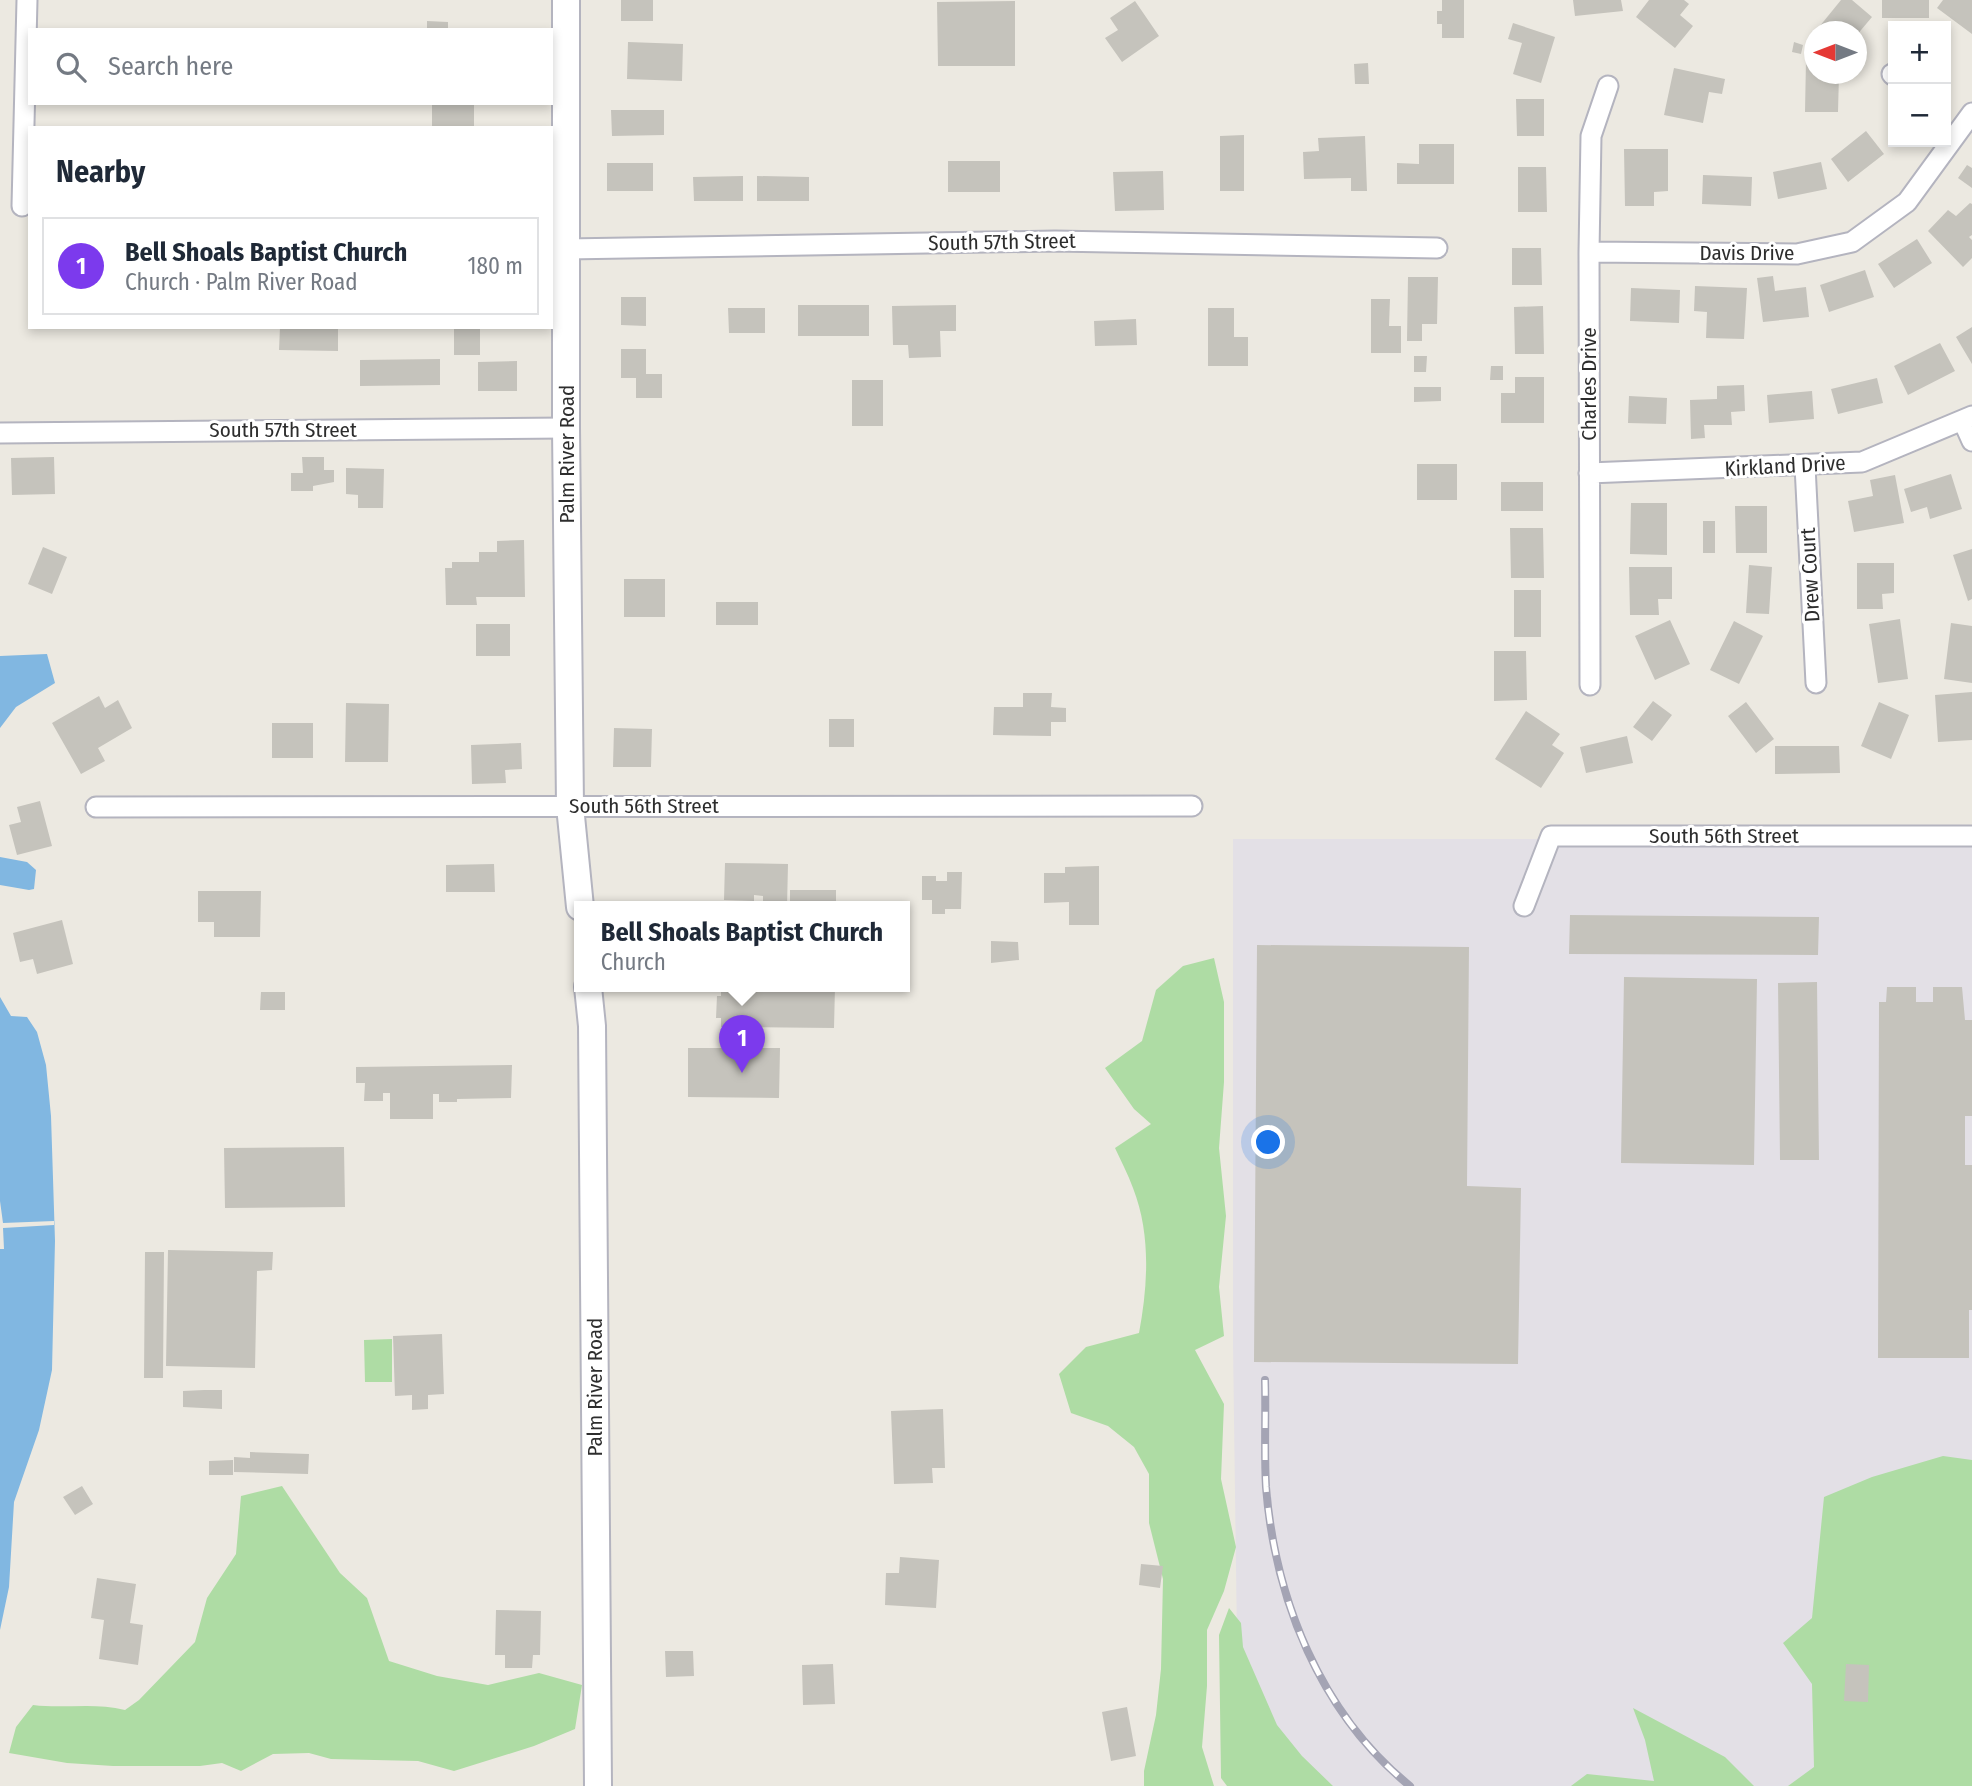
<!DOCTYPE html>
<meta charset="utf-8">
<style>
body{margin:0;font-family:"Fira Sans Condensed",sans-serif;background:#f6f6f7;color:#1f2937}
.controls{position:absolute;right:21px;top:21px;display:grid;overflow:hidden;border-radius:0px;box-shadow:0 4px 10px #0003}
.controls button{width:63px;height:63px;display:grid;place-items:center;padding:0;border:0;border-bottom:2px solid #e0e1e3;background:#fff;color:#1f2937;font:35px sans-serif}
.compass{position:absolute;left:1804px;top:21px;width:63px;height:63px;border-radius:50%;background:#fff;box-shadow:0 4px 10px #0003;rotate:270deg}
.you{position:absolute;left:1269px;top:1143px;width:24px;height:24px;margin:-18px;border:5px solid #fff;border-radius:50%;background:#1a73e8;box-shadow:0 0 0 10px #1a73e833}
.badge{display:grid;place-items:center;width:46px;height:46px;border-radius:50%;background:#7c3aed;color:#fff;font-size:23px;font-weight:700}
.pin{position:absolute;translate:-50% -58px;filter:drop-shadow(0 2px 4px #0008)}
.pin::after{content:'';position:absolute;top:37px;width:24px;height:21px;background:inherit;clip-path:polygon(0 0,100% 0,50% 100%)}
.popup{position:absolute;left:574px;top:901px;width:336px;height:91px;box-sizing:border-box;display:grid;place-content:center;border-radius:0px;background:#fff;filter:drop-shadow(0 2px 5px #0005);font-size:23px;white-space:nowrap;color:#747a83}
.popup b{font-size:26px;color:#1f2937}
.popup::after{content:'';position:absolute;left:50%;top:100%;margin-left:-14px;border:14px solid transparent;border-top-color:#fff}
.list{margin:0;padding:0;list-style:none}
h2{display:flex;justify-content:space-between;align-items:center;height:91px;margin:0;padding:0 28px;font-size:30px}
h2 small{font-size:23px;font-weight:400;color:#747a83}
.list li{display:grid;grid-template-columns:46px 1fr auto;gap:21px;align-items:center;box-sizing:border-box;height:98px;margin:0 14px 14px;padding:0 14px;border:2px solid #e0e1e3;border-radius:0px}
.list b{display:block;font-size:26px;white-space:nowrap}
.list p{margin:0;font-size:23px;white-space:nowrap;color:#747a83}
.list em{font-size:23px;font-style:normal;color:#747a83}
.icon{flex:none;width:38px;height:38px;fill:none;stroke:currentColor;stroke-width:2;stroke-linecap:round;stroke-linejoin:round}
.map{position:relative;flex:none;width:1972px;height:1786px;overflow:hidden}
.search{position:absolute;background:#fff;box-shadow:0 4px 10px #0003;left:28px;top:28px;width:525px;height:77px;display:flex;align-items:center;gap:18px;box-sizing:border-box;padding:0 24px;border-radius:0px;color:#747a83;font-size:26px}
.panel{position:absolute;background:#fff;box-shadow:0 4px 10px #0003;left:28px;top:126px;width:525px;height:203px;border-radius:0px}
.map>svg:first-child{display:block}
.industrial{fill:#e3e0e6}
.green{fill:#aedca4}
.water{fill:#81b7e1}
.pier{fill:#ece9e1}
.building{fill:#c5c3bc}
.lines{fill:none;stroke-linecap:round;stroke-linejoin:round}
.street-casing{stroke:#b4b4bf;stroke-width:23}
.secondary-casing{stroke:#b4b4bf;stroke-width:30}
.street{stroke:#fff;stroke-width:19}
.secondary{stroke:#fff;stroke-width:26}
.rail-casing{stroke:#a4a4b4;stroke-width:8}
.rail{stroke:#fff;stroke-width:5;stroke-dasharray:16;stroke-linecap:butt}
.labels{text-anchor:middle;stroke-width:6;stroke-linejoin:round;paint-order:stroke}
.street-label{font-size:21px;fill:#2d2d2d;stroke:#fff}
</style>
<div class="map">
<svg width="1972" height="1786" viewBox="0 0 1972 1786">
<rect width="100%" height="100%" fill="#ece9e1"/>
<!-- industrial -->
<path class="industrial" d="M1233,839H1972V1786H1239L1233,1343Z"/>
<!-- green -->
<path class="green" d="M1214,958L1224,1002V1082L1219,1148L1226,1216L1219,1287L1224,1336L1195,1350L1224,1404L1221,1479L1236,1547L1224,1591L1207,1630V1686L1202,1747L1214,1786H1144V1771L1156,1715L1161,1669L1163,1579L1149,1523V1474L1134,1447L1108,1426L1071,1413L1059,1374L1086,1347L1139,1333C1148,1285 1151,1234 1133,1188C1128,1174 1121,1161 1115,1148L1151,1124L1134,1109L1105,1068L1142,1041L1156,990L1183,966Z
M392,1339V1382H365L364,1340Z
M1943,1456L1972,1460V1786H1788L1814,1767L1812,1684L1783,1643L1812,1618L1824,1497L1872,1477Z
M282,1486L340,1573L367,1598L389,1661L437,1676L488,1685L539,1673L582,1685L575,1729L534,1746L454,1771L418,1761L331,1759L309,1753L273,1754L241,1771L222,1763L200,1766H113L67,1763L9,1753L16,1727L33,1705C64,1709 94,1702 125,1710L139,1700L195,1642L207,1598L236,1554L241,1496Z
M1229,1608L1241,1623L1243,1647L1277,1725L1302,1756L1333,1786H1227L1221,1778L1219,1635Z
M1633,1708L1725,1757L1754,1786H1571L1587,1774L1654,1781L1645,1740Z"/>
<!-- water -->
<path class="water" d="M47,654L55,683L16,707L0,728V656Z
M0,857L27,862L36,870L34,889L29,890L0,885Z
M0,997L11,1016L27,1017L37,1032L46,1065L51,1116L55,1241L52,1370L39,1430L14,1502L9,1587L0,1630Z"/>
<!-- pier -->
<path class="pier" d="M0,1201L3,1223L54,1221V1225L3,1228L4,1249H0Z"/>
<!-- building -->
<path class="building" d="M621,0H653V21H621Z
M1442,0H1464V38H1442V24H1437V11H1442Z
M1573,0H1621L1623,11L1575,16Z
M1649,0H1684L1689,4L1680,15L1693,26L1675,48L1636,17Z
M1841,0H1852L1872,17L1856,36V32H1815Z
M1882,0H1929V18H1882Z
M1943,0H1972V34L1937,8Z
M1015,1V66H938L937,2Z
M1135,1L1159,36L1122,62L1105,38L1118,30L1110,18Z
M427,21L448,22V30H427Z
M1513,23L1555,37L1541,83L1513,74L1522,43L1508,39Z
M628,42L683,44L682,81L627,79Z
M1794,42L1803,45L1801,54L1792,52Z
M1806,60H1814V74H1839L1838,112H1805Z
M1368,63L1369,84H1355L1354,64Z
M1674,68L1725,79L1722,94L1709,92L1703,123L1664,115Z
M1516,99H1544V136H1517Z
M432,103H474V128H432Z
M611,110H664V135L612,136Z
M1866,131L1884,154L1848,182L1831,159Z
M1244,135V191H1220V136Z
M1365,136L1367,191H1351V178L1304,179L1303,152L1319,151L1318,138Z
M1419,144H1454V184H1397V163L1419,164Z
M1624,149H1668V191L1654,192V206H1625Z
M948,161H1000V192H948Z
M1821,162L1827,189L1778,199L1773,172Z
M607,163H653V191H607Z
M1967,165L1972,168V188L1958,178Z
M1518,167H1546L1547,212H1518Z
M1163,171L1164,210L1115,211L1113,172Z
M1703,175L1752,177L1751,206L1702,204Z
M743,176V201H694L693,177Z
M757,176L809,177V201H757Z
M1970,203L1972,204V235L1969,237L1972,240V258L1963,267L1928,231L1948,210L1956,216Z
M1917,239L1932,263L1894,288L1878,264Z
M1512,248H1541L1542,285H1512Z
M1865,270L1874,297L1829,312L1820,285Z
M1773,276L1775,291L1806,287L1809,317L1763,322L1757,278Z
M1408,277H1438L1437,324H1422V341H1407Z
M1695,286L1747,288L1744,339L1706,338L1707,312L1694,311Z
M1631,288L1680,290L1679,323L1630,321Z
M621,297H646V326L621,325Z
M1371,299H1390L1389,326H1401V353H1371Z
M798,305H869V336H798Z
M956,305V331H940L941,357L909,358L908,345H893L892,306Z
M1543,306L1544,354H1515L1514,307Z
M728,308H765V333H729Z
M1208,308H1234V337H1248V366H1208Z
M1136,319L1137,345L1095,346L1094,321Z
M280,327H338V351L279,350Z
M454,327H480V355H454Z
M1972,327V364L1956,337Z
M1940,343L1955,371L1908,395L1894,366Z
M621,349H646V374H662V398H636V378H621Z
M1414,356H1427L1426,372H1414Z
M440,359V385L360,386V360Z
M517,361V391H478V362Z
M1491,366H1503V380H1490Z
M1515,377H1544V423H1501V393H1515Z
M1877,378L1883,403L1838,414L1831,389Z
M852,380H883V426H852Z
M1744,385L1745,411L1731,412L1732,425H1704L1705,438L1691,439L1690,400L1717,399V386Z
M1414,387H1441V401L1414,402Z
M1812,391L1814,419L1769,423L1767,395Z
M1629,396L1667,398L1666,424L1628,423Z
M54,457L55,494L12,495L11,458Z
M302,457H324V470H334V482L313,486V491H291V473H303Z
M1417,464H1457V500H1417Z
M346,468L384,469L383,508H358V495L346,494Z
M1951,474L1962,509L1930,519L1927,507L1911,512L1904,489Z
M1895,475L1904,523L1854,532L1848,501L1873,496L1870,480Z
M1501,482H1543V511H1501Z
M1631,503H1667V555L1630,554Z
M1735,506H1767V553H1736Z
M1703,521H1715V553H1703Z
M1510,528H1543L1544,578H1511Z
M524,540L525,597H476L477,605H446L445,568H452V562H479V552H497V541Z
M43,547L67,557L52,594L28,584Z
M1972,549V599L1968,601L1953,555Z
M1857,563H1894V593L1882,594L1883,609H1857Z
M1749,565L1772,567L1769,614L1746,613Z
M1629,567H1672V599H1658L1659,615H1630Z
M624,579H665V617H624Z
M1514,590H1541V637H1514Z
M716,602H758V625H716Z
M1900,619L1908,679L1878,683L1869,624Z
M1670,620L1690,664L1655,680L1635,636Z
M1734,621L1763,636L1739,684L1710,670Z
M1951,623L1972,626V683L1944,679Z
M476,624H510V656H476Z
M1494,651H1526L1527,700L1494,701Z
M1972,692V740L1938,742L1935,695Z
M1023,693H1052L1051,707L1066,708V722H1051V736L993,735L994,707H1023Z
M99,696L105,708L118,700L132,728L98,748L105,761L81,774L52,723Z
M1653,701L1672,715L1652,741L1633,727Z
M1746,702L1774,739L1756,753L1728,716Z
M1879,702L1909,715L1891,759L1861,746Z
M346,703L389,704L388,762H345Z
M1526,711L1560,734L1552,745L1564,753L1541,788L1495,759Z
M829,719H854V747H829Z
M272,723H313V758H272Z
M614,728L652,729L651,767H613Z
M1627,736L1633,763L1586,773L1580,747Z
M521,743L522,769L505,770L506,783L472,784L471,745Z
M1775,746H1839L1840,773L1775,774Z
M40,801L52,846L17,855L9,825L21,822L17,807Z
M725,863L788,864L787,907H763V896L754,895V901L724,900Z
M494,864L495,892H446V865Z
M1099,866V925H1069V902L1044,903V873H1065V867Z
M947,872H962L961,909H945V914H932V900H922V876H936V881H947Z
M790,890H836V907H790Z
M198,891H261L260,937H214V922H198Z
M1570,915L1819,917L1818,955L1569,954Z
M62,920L73,964L37,974L33,959L20,962L13,933Z
M991,941L1018,942L1019,960L991,963Z
M1257,945L1469,947L1467,1186L1521,1188L1518,1364L1254,1362Z
M1624,977L1757,979L1754,1165L1621,1163Z
M1817,982L1819,1160H1780L1778,983Z
M721,987H835L834,1028L721,1027V1018H716L717,996H721Z
M1887,987H1916V1002H1933V987H1962L1965,1020H1972V1116H1965V1165H1972V1310H1969V1358H1878L1879,1002H1886Z
M261,992H285V1010H260Z
M688,1048H780L779,1098L688,1097Z
M512,1065L511,1098L457,1099V1102H439V1094H433V1119H390V1093H383V1101H364L365,1083H356V1067Z
M344,1147L345,1207L225,1208L224,1148Z
M168,1250L273,1252L272,1270L257,1271L255,1368L166,1366Z
M145,1252H164L163,1378H144Z
M442,1334L444,1394L428,1395V1409L412,1410V1395L395,1396L393,1336Z
M204,1390H222V1409L183,1407V1391Z
M943,1409L945,1468H932L933,1483L894,1484L891,1411Z
M250,1452L309,1454L308,1474L234,1472V1457L250,1458Z
M233,1460V1475H209V1461Z
M82,1486L93,1504L75,1515L63,1497Z
M900,1557L939,1560L936,1608L885,1605L886,1573H899Z
M1141,1564L1163,1566L1160,1588L1139,1585Z
M97,1578L136,1584L130,1623L143,1625L138,1665L99,1659L104,1620L91,1618Z
M496,1610L541,1611L540,1655H533L532,1668H505V1655H495Z
M665,1651H693L694,1676L666,1677Z
M833,1664L835,1704L803,1705L802,1665Z
M1846,1664L1869,1665L1868,1702L1844,1701Z
M1127,1707L1136,1756L1111,1761L1102,1712Z"/>
<g class="lines">
<!-- street casing -->
<g class="street-casing">
<path id="street" d="M1892,74L1893,75
M22,206L27,0
M566,249L1055,241L1437,248
M1589,252L1797,254L1852,242L1907,202L1972,113
M1963,421L1972,441
M0,433L566,428
M1805,466L1816,683
M1589,473L1862,462L1972,416
M1590,685L1589,252L1591,136L1608,86
M96,807L1192,806
M1524,906L1551,836H1972"/>
</g>
<!-- secondary casing -->
<g class="secondary-casing">
<path id="secondary" d="M566,0V428L570,806L580,907
M588,987L592,1026L598,1786"/>
</g>
<!-- street -->
<use href="#street" class="street"/>
<!-- secondary -->
<use href="#secondary" class="secondary"/>
<!-- rail casing -->
<g class="rail-casing">
<path id="rail" d="M1265,1380C1266,1415 1264,1452 1266,1487C1275,1599 1320,1713 1410,1786"/>
</g>
<!-- rail -->
<use href="#rail" class="rail"/>
</g>
<g class="labels">
<!-- street labels -->
<g class="street-label">
<text transform="translate(1002 242) rotate(-1)" y="7">South 57th Street</text>
<text x="1747" y="260">Davis Drive</text>
<text transform="translate(1589 384) rotate(-90)" y="7">Charles Drive</text>
<text x="283" y="437">South 57th Street</text>
<text transform="translate(567 454) rotate(-90)" y="7">Palm River Road</text>
<text transform="translate(1785 466) rotate(-3)" y="7">Kirkland Drive</text>
<text transform="translate(1810 575) rotate(-93)" y="7">Drew Court</text>
<text x="644" y="813">South 56th Street</text>
<text x="1724" y="843">South 56th Street</text>
<text transform="translate(595 1387) rotate(-90)" y="7">Palm River Road</text>
</g>
</g>
</svg>
<div class="controls">
<button>+</button>
<button>−</button>
</div>
<svg class="compass" viewBox="-18 -18 36 36"><path d="M0-13l5 13h-10z" fill="#e53935"/><path d="M0 13l5-13h-10z" fill="#747a83"/></svg>
<div class="you"></div>
<div class="pin badge" style="left:742px;top:1073px">1</div>
<div class="popup"><b>Bell Shoals Baptist Church</b>Church</div>
<div class="search"><svg class="icon" aria-label="search" viewBox="0 0 24 24"><circle cx="10" cy="10" r="6"/><path d="M15 15l6 6"/></svg>Search here</div>
<section class="panel">
<h2>Nearby<small></small></h2>
<ul class="list">
<li><span class="badge">1</span><div><b>Bell Shoals Baptist Church</b><p>Church · Palm River Road</p></div><em>180 m</em></li>
</ul>
</section>
</div>
